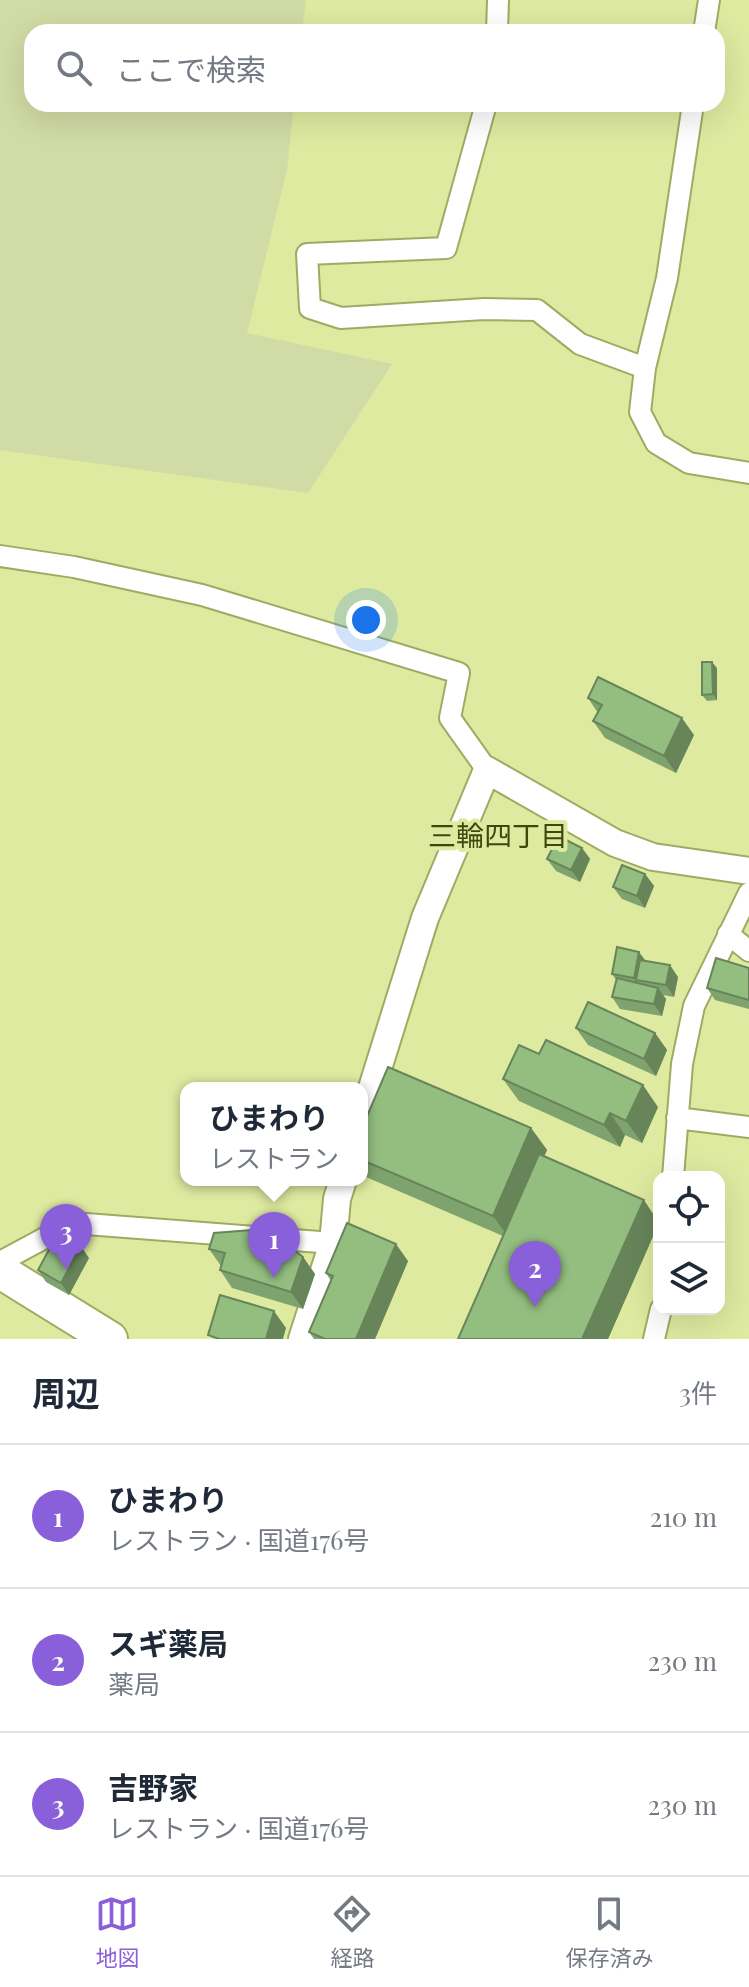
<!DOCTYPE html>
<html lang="ja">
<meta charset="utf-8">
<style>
body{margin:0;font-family:"Playfair Display","Noto Sans JP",serif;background:#f2f2f3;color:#1f2937}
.controls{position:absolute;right:24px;bottom:24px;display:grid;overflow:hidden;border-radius:16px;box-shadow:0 8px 32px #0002}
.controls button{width:72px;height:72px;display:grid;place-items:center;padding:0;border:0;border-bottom:2px solid #e0e1e3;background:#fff;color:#1f2937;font:40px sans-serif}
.you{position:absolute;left:366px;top:620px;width:28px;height:28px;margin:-20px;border:6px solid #fff;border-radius:50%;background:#1a73e8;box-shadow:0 0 0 12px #1a73e833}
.badge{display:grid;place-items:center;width:52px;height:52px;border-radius:50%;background:#895fda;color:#fff;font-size:26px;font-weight:700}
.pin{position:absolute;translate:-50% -66px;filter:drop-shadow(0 2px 4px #0008)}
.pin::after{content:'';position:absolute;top:42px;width:28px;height:24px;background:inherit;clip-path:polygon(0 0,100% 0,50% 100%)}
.popup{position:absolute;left:180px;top:1082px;width:188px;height:104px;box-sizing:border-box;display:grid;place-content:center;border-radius:16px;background:#fff;filter:drop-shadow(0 2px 6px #0005);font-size:26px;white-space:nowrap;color:#747a83}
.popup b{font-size:30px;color:#1f2937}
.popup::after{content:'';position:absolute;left:50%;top:100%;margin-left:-16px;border:16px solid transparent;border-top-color:#fff}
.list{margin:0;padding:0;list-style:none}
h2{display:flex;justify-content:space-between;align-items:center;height:104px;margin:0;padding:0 32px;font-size:34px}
h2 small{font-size:26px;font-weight:400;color:#747a83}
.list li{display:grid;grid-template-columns:52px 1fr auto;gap:24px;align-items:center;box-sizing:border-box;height:144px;padding:0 32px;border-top:2px solid #e0e1e3}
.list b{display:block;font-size:30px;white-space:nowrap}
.list p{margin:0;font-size:26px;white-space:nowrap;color:#747a83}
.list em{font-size:26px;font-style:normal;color:#747a83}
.icon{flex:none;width:44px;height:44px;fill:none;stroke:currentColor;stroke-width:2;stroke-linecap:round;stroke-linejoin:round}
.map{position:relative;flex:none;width:749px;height:1339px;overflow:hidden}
.search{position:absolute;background:#fff;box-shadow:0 8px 32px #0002;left:24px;right:24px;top:24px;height:88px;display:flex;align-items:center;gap:20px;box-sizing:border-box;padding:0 28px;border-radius:24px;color:#747a83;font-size:30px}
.sheet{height:536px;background:#fff}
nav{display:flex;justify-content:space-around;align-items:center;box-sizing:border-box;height:112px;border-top:2px solid #e0e1e3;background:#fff;font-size:22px;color:#747a83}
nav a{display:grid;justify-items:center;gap:4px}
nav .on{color:#895fda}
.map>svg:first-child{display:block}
.green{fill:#d1dba5}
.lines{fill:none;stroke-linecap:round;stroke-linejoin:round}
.minor-casing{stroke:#9faa63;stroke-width:24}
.tertiary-casing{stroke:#9faa63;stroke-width:30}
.trunk-casing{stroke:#9faa63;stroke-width:38}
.minor{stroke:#fff;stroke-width:20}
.tertiary{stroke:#fff;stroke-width:26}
.trunk{stroke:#fff;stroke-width:34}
.wall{fill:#7fa36e}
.shaded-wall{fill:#68855a}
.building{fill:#94be80;stroke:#68855a;stroke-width:2}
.labels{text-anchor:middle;stroke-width:8;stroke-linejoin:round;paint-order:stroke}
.neighbourhood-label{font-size:28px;fill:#40470e;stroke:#deeaa0}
</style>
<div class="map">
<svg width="749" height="1339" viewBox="0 0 749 1339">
<rect width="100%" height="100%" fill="#deeaa0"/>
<!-- green -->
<path class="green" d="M0,0H306L302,32H32V104H294L287,170L247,333L392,364L308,493L0,450Z"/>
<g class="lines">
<!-- minor casing -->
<g class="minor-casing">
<path id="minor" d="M497,32L498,0
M704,32L709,0
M486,104L446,248L307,254L310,308L341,318L484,309L537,310L580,344L645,368
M693,104L667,278L645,368L640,412L656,443L689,463L749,473
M0,556L74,567L202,595L459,673L450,718L487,770
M728,934L749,951
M677,1118L749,1127
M673,1177L682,1064L694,1006L749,893
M0,1262L54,1233L86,1224L333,1243
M654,1339L661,1309"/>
</g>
<!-- tertiary casing -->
<g class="tertiary-casing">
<path id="tertiary" d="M362,1120L425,918L487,770L615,843L653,857L749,871
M302,1339L333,1243L337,1199L343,1180"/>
</g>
<!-- trunk casing -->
<g class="trunk-casing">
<path id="trunk" d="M0,1271L110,1339"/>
</g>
<!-- minor -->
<use href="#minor" class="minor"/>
<!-- tertiary -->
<use href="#tertiary" class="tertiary"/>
<!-- trunk -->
<use href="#trunk" class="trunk"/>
</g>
<!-- wall -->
<path class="wall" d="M717,668V700L707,701L702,695Z
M588,698L694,735L676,773L605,738L593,721L598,713Z
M582,848L590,859L580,882L556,871L547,859Z
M645,874L654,886L645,908L622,899L613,887Z
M645,961L678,977L674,997L663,995L666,999L662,1016L620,1009L612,997L616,980L612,974Z
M749,968V1009L715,1000L707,988Z
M576,1028L655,1033L667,1050L656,1076L588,1045Z
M503,1079L658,1107L642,1143L625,1135L620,1147L519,1101Z
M362,1128H531L547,1150L544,1156L659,1221L608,1339H458L503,1236L366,1177L362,1172Z
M209,1249L303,1257L315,1274L303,1309L232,1288L220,1270L221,1266Z
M89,1258L69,1295L46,1282L38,1270Z
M408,1261L375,1339H314L309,1332L331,1281L326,1273Z"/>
<!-- shaded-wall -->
<path class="shaded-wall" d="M712,662L717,668V700L713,694Z
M682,718L694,735L676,773L664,756Z
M582,848L590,859L580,882L571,870Z
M645,874L654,886L645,908L637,896Z
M639,952L648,964L636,980L642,988V990L634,978Z
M670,965L678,977L674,997L666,985Z
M658,988L666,999L662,1016L654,1004Z
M655,1033L667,1050L656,1076L644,1059Z
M643,1085L658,1107L642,1143L626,1121Z
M610,1113L625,1135L620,1147L604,1125Z
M531,1128L547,1150L509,1238L493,1216Z
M644,1200L659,1223L608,1339H582Z
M396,1244L408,1261L375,1339H356Z
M81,1246L89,1258L69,1295L61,1283Z
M303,1257L315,1274L303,1309L291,1292Z
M274,1311L286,1328L283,1339H266Z"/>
<!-- building -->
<path class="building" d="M702,662H712L713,694L702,695Z
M598,677L682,718L664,756L593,721L602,705L588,698Z
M558,836L582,848L571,870L547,859Z
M622,865L645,874L637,896L613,887Z
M617,947L639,952L634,978L612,974Z
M716,958L749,968V1000L707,988Z
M640,960L670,965L666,985L636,980Z
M617,978L658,988L654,1004L612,997Z
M588,1002L655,1033L644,1059L576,1028Z
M546,1040L643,1085L626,1121L610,1113L604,1125L503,1079L519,1045L539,1054Z
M388,1067L531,1128L493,1216L362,1160V1128Z
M539,1154L644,1200L582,1339H458Z
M347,1223L396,1244L356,1339H325L309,1332L333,1276L326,1273Z
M252,1230L278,1238L303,1257L291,1292L220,1270L225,1253L209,1249L214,1233Z
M58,1233L81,1246L61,1283L38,1270Z
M220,1295L274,1311L266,1339H219L208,1335Z"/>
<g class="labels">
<!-- neighbourhood labels -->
<g class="neighbourhood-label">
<text x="498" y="846">三輪四丁目</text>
</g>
</g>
</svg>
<div class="controls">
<button><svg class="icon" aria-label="locate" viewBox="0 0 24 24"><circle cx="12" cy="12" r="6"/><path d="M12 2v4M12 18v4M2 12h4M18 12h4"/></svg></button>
<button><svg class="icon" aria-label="layers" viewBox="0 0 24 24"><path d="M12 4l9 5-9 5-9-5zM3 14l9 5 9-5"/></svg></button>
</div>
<div class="you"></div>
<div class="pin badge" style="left:274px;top:1278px">1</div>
<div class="popup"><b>ひまわり</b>レストラン</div>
<div class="pin badge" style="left:535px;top:1307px">2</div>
<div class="pin badge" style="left:66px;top:1270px">3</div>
<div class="search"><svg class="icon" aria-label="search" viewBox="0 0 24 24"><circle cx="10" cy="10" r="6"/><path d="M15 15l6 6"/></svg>ここで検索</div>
</div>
<section class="sheet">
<h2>周辺<small>3件</small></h2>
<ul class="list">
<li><span class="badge">1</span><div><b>ひまわり</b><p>レストラン · 国道176号</p></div><em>210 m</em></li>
<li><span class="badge">2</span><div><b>スギ薬局</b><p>薬局</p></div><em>230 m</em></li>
<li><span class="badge">3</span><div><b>吉野家</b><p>レストラン · 国道176号</p></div><em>230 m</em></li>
</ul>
</section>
<nav>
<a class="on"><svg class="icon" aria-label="map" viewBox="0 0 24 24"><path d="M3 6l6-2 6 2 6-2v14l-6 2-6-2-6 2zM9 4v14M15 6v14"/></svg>地図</a>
<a><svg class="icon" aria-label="directions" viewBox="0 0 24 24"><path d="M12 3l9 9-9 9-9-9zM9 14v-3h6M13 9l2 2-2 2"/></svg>経路</a>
<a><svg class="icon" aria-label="saved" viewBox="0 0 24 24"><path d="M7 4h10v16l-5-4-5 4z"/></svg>保存済み</a>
</nav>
